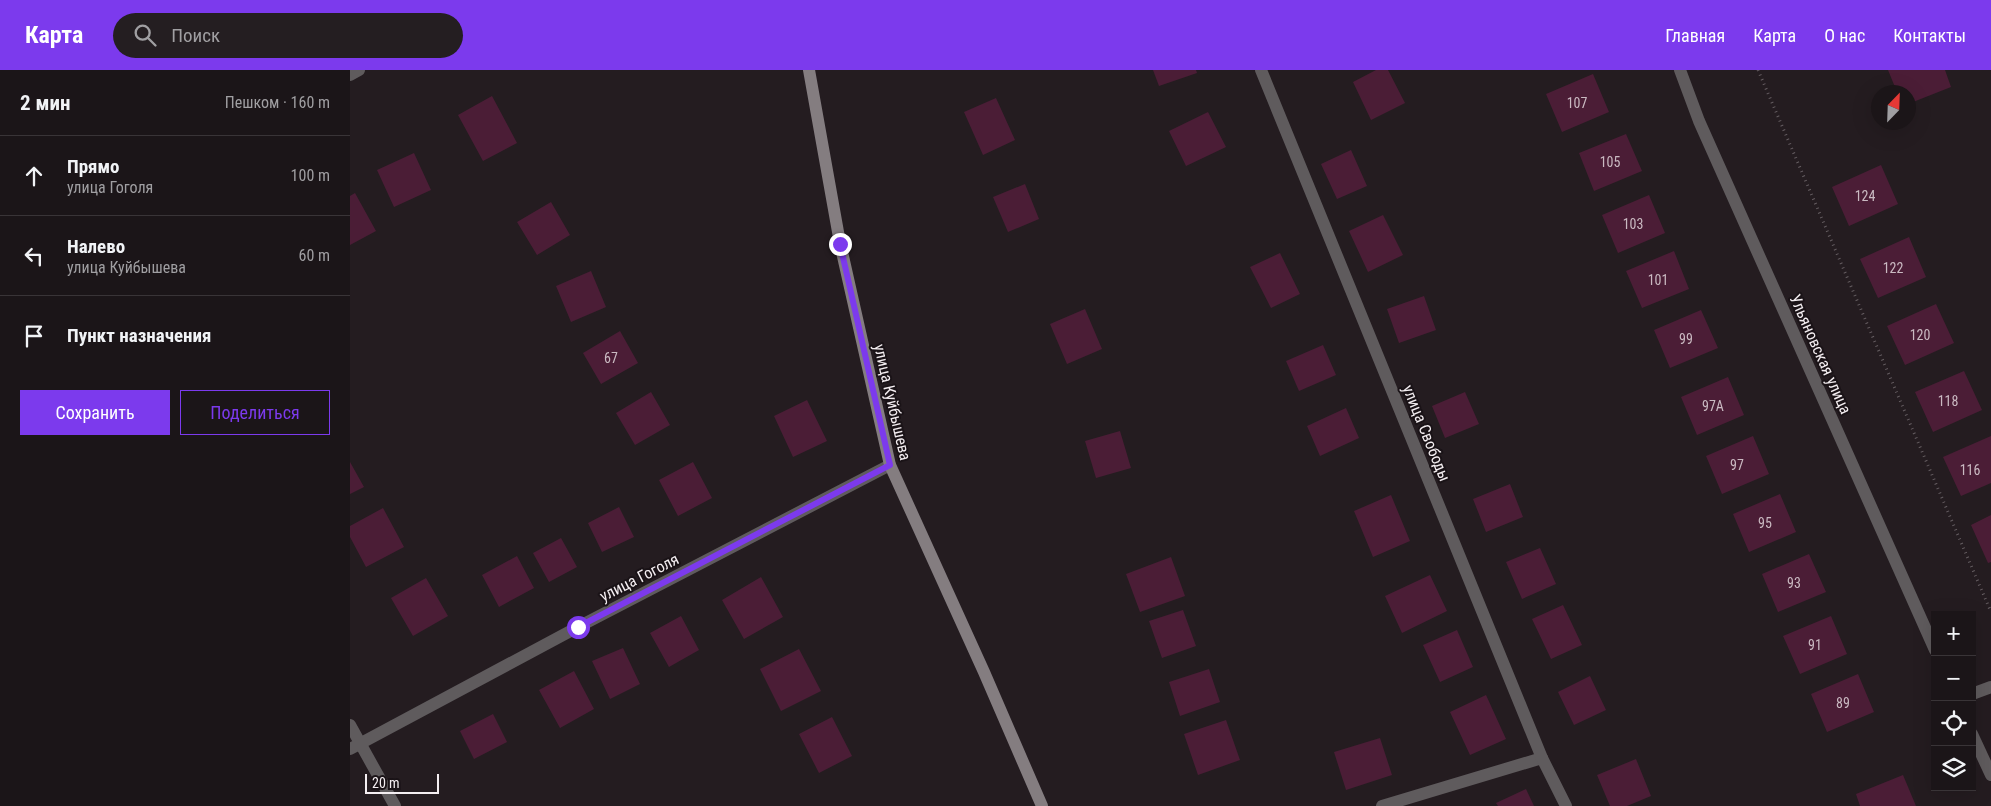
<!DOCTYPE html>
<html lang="ru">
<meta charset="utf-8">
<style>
body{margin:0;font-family:"Roboto Condensed",sans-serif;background:#241e21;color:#f1f3f6}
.controls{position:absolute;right:15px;bottom:15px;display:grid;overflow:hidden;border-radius:0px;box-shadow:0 5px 20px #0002}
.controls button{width:45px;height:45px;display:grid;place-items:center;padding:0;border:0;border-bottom:1px solid #393437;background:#1b1518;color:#f1f3f6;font:25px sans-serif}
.compass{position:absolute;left:1521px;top:15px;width:45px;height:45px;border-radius:50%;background:#1b1518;box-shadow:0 5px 20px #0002;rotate:23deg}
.scale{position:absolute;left:15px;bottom:12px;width:74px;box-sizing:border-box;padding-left:5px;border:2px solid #f4eef1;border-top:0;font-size:14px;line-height:18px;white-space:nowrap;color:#f4eef1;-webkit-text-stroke:4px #1a1317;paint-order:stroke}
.stop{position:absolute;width:15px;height:15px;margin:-11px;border:4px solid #7c3aed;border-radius:50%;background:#fff}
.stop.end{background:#7c3aed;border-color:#fff;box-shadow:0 1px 5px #0008}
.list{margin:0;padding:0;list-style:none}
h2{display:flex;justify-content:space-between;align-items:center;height:65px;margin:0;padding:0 20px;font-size:21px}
h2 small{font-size:16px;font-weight:400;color:#a09fa2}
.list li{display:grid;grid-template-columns:32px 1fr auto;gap:15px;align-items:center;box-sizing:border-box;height:80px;padding:0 20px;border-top:1px solid #393437}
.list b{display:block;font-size:19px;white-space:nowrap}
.list p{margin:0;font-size:16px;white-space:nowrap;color:#a09fa2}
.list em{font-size:16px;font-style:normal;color:#a09fa2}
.actions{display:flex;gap:10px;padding:15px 20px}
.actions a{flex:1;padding:11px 0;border:1px solid #7c3aed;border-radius:0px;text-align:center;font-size:18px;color:#7c3aed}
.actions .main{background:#7c3aed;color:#fff}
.icon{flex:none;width:28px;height:28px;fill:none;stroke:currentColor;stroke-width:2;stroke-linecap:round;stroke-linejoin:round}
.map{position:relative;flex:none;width:1641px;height:736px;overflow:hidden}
header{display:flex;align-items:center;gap:30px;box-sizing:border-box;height:70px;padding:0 25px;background:#7c3aed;color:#fff}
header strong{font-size:24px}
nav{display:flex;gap:28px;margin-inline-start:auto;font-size:18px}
.search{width:350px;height:45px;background:#241e21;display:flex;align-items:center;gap:12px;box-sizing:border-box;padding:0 18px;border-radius:28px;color:#a09fa2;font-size:19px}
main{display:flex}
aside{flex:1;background:#1b1518}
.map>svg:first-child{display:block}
.building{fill:#4b1d36}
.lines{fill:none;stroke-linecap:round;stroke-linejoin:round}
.path{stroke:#655d61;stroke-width:3;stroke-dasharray:1 4;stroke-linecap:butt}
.service{stroke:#5f5b5d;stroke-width:12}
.minor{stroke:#5f5b5d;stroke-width:12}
.secondary{stroke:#847d80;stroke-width:12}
.route{stroke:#7c3aed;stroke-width:6}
.labels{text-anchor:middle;stroke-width:4;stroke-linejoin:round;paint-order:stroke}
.number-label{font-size:14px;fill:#cabac2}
.street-label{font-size:16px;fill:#f4eef1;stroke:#1a1317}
</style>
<header>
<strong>Карта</strong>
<div class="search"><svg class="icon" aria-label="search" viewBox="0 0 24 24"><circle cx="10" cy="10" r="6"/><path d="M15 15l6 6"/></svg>Поиск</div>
<nav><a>Главная</a><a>Карта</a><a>О нас</a><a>Контакты</a></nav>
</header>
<main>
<aside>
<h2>2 мин<small>Пешком · 160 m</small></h2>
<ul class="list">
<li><svg class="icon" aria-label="ahead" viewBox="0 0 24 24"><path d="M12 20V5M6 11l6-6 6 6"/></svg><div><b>Прямо</b><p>улица Гоголя</p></div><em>100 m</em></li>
<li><svg class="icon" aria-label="left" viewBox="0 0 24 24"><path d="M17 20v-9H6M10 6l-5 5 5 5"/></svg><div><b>Налево</b><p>улица Куйбышева</p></div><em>60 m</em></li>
<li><svg class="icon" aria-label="arrive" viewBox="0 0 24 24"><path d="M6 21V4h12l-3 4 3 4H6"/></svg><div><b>Пункт назначения</b></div></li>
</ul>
<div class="actions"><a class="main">Сохранить</a><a>Поделиться</a></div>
</aside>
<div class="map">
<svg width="1641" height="736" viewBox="0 0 1641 736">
<rect width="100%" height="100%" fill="#241c20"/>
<!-- building -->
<path class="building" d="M803,0H846L847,3L809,16Z
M1026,0H1038L1055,33L1021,50L1003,12Z
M1538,0H1595L1601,17L1558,34V22H1547Z
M1243,4L1259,42L1212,62L1196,24Z
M142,26L167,73L133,91L108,45Z
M646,28L665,70L633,85L614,42Z
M858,42L876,77L836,96L819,61Z
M1276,64L1292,101L1244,121L1229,83Z
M1001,80L1017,116L987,129L971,94Z
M64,83L81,120L44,137L27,100Z
M1531,95L1548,134L1499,156L1482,117Z
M675,114L689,149L658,162L643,127Z
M5,123L26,161L0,175V126Z
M1299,125L1315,163L1268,183L1252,145Z
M201,132L220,165L187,185L167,152Z
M1033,145L1053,185L1018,202L999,161Z
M1559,167L1576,207L1528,228L1510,189Z
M1324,181L1339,219L1292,238L1276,201Z
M930,183L950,224L921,238L900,197Z
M241,201L256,237L221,252L206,216Z
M1074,226L1086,260L1049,273L1037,239Z
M1586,234L1604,273L1555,295L1537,256Z
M735,239L752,279L717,294L700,254Z
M1351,240L1368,278L1320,298L1304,260Z
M270,261L288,293L251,314L233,283Z
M973,275L986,305L949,321L936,291Z
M1614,301L1632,340L1583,362L1565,322Z
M1378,307L1394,345L1347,365L1331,327Z
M301,322L320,355L285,375L266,343Z
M1115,322L1129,354L1095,368L1082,336Z
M457,330L477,371L443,387L424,346Z
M996,338L1009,368L970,386L957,356Z
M770,361L781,398L746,408L735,371Z
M1403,366L1419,404L1372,424L1356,386Z
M1641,366V413L1611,426L1593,387Z
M0,392L14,417L0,424Z
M343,392L362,428L328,446L309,410Z
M1160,414L1173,447L1136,462L1123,429Z
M1430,424L1446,462L1399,482L1383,444Z
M1041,425L1060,471L1023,487L1004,441Z
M269,437L284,467L252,482L238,453Z
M33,438L54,477L16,497L0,467V456Z
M1641,445V492L1638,493L1621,455Z
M211,468L227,497L199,512L183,483Z
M1190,478L1206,514L1172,529L1156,492Z
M1459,484L1476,522L1428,542L1412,504Z
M167,486L184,518L149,537L132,505Z
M821,487L835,526L790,542L776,504Z
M1080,505L1097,541L1052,563L1035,526Z
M411,507L433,547L394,569L372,530Z
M76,508L98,546L63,566L41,528Z
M1213,535L1232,575L1201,589L1182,549Z
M833,540L846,576L812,588L799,551Z
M331,546L349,580L319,597L300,563Z
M1481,546L1497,584L1450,604L1433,566Z
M1107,560L1123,597L1090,612L1073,575Z
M273,578L290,614L260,629L242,591Z
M449,579L471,621L431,641L410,599Z
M859,599L870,632L830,646L819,612Z
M224,601L244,639L210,658L189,620Z
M1508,604L1524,642L1477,662L1461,624Z
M1240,606L1256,640L1224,655L1208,622Z
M1136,625L1156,669L1120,685L1100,642Z
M143,644L157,672L124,689L110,661Z
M482,647L502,686L469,703L449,664Z
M876,650L890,690L848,705L834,664Z
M1030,668L1042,705L996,720L984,682Z
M1286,689L1301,726L1277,736H1260L1247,705Z
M1553,705L1566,736H1510L1506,724Z
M1176,719L1184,736H1148L1146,733Z"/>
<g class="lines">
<!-- path -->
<path class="path" d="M1408,0L1641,542"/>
<!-- service -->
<path class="service" d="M1032,736L1192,688"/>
<!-- minor -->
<path class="minor" d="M911,0L1192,688L1216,736
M1330,0L1349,51L1585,580
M0,5L9,0
M1622,624L1641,617
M0,655L45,736
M1622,664L1641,705
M0,679L228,557L540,395"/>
<!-- secondary -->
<path class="secondary" d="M459,0L490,173L540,395L634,602L692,736"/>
</g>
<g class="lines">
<!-- route -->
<path class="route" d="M228,557L540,395L490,174"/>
</g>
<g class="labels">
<!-- number labels -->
<g class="number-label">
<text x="1227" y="38">107</text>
<text x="1260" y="97">105</text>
<text x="1515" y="131">124</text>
<text x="1283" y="159">103</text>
<text x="1543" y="203">122</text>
<text x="1308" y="215">101</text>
<text x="1570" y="270">120</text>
<text x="1336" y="274">99</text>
<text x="261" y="293">67</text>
<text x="1598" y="336">118</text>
<text x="1363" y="341">97А</text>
<text x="1387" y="400">97</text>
<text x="1620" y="405">116</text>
<text x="1415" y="458">95</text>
<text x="1444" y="518">93</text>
<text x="1465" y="580">91</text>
<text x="1493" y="638">89</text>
</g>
<!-- street labels -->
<g class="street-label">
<text transform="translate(1471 284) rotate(66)" y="6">Ульяновская улица</text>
<text transform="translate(543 332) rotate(77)" y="6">улица Куйбышева</text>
<text transform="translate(1077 363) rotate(68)" y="6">улица Свободы</text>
<text transform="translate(289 507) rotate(-27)" y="6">улица Гоголя</text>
</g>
</g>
</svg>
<div class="controls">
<button>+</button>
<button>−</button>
<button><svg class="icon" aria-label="locate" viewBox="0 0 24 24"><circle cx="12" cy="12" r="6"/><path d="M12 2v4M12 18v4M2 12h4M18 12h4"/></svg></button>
<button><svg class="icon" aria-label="layers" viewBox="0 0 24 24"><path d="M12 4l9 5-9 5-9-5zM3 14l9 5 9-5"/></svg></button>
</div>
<svg class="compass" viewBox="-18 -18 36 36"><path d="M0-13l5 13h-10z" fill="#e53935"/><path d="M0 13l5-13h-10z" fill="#a09fa2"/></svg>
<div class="scale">20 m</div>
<div class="stop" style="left:228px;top:557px"></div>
<div class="stop end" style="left:490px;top:174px"></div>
</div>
</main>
